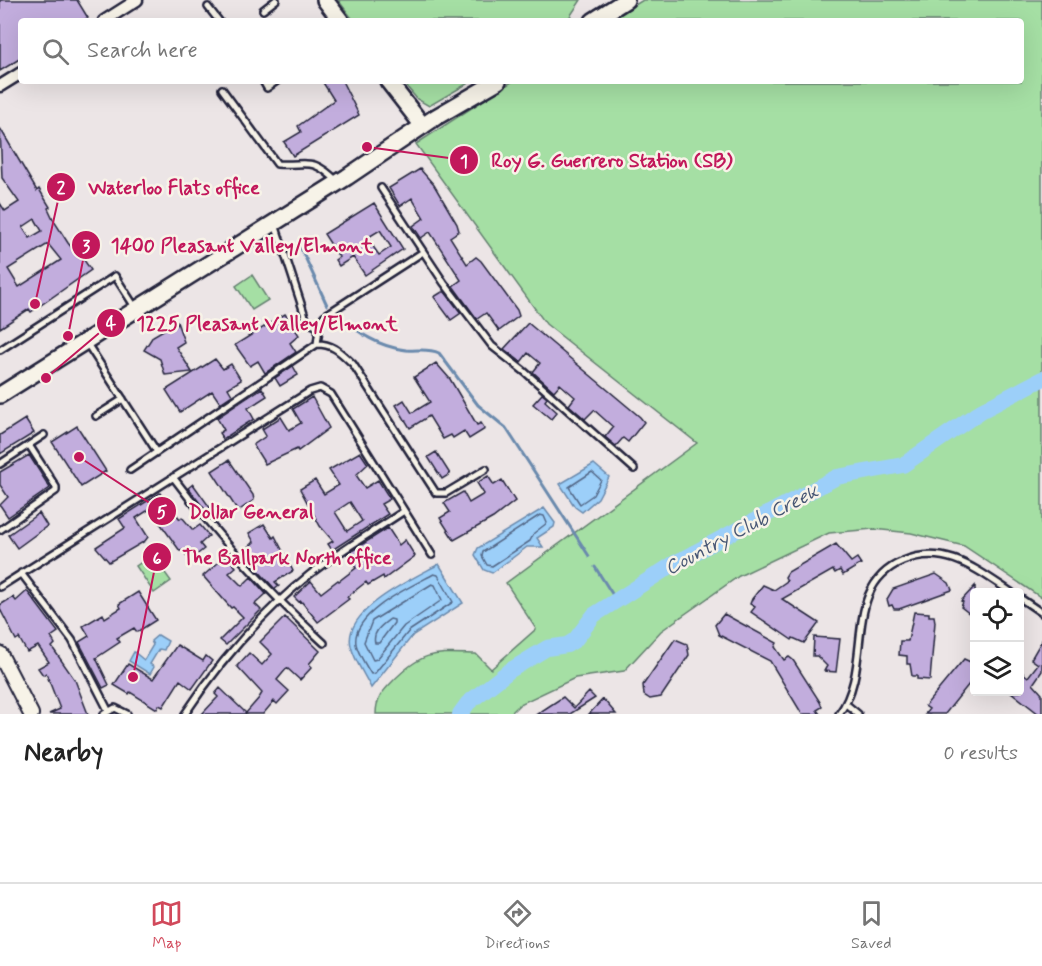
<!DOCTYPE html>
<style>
body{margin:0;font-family:Mynerve,sans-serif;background:#f2f2f2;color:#222}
.controls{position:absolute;right:18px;bottom:18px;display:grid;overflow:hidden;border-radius:6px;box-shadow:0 6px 24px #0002}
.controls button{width:54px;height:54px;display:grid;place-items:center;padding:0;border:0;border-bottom:2px solid #e0e0e0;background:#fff;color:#222;font:30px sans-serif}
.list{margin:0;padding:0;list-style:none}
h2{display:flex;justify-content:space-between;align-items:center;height:78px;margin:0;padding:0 24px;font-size:26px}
h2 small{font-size:20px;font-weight:400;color:#767676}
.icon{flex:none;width:33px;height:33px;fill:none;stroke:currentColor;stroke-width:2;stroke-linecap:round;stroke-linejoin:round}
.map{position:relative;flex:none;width:1042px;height:714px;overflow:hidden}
.search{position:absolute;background:#fff;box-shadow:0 6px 24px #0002;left:18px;right:18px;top:18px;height:66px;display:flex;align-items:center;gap:15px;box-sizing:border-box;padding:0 21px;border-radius:6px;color:#767676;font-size:22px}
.sheet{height:168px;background:#fff}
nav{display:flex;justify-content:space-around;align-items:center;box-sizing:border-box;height:84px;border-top:2px solid #e0e0e0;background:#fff;font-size:16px;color:#767676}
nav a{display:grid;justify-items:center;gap:3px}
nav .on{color:#d1495b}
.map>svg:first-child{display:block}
.green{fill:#a5dfa4;stroke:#648070;stroke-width:1.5}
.water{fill:#9ccff9;stroke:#6b8aad;stroke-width:1.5}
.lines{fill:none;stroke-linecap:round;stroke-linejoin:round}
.shore{stroke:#536787;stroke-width:1.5}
.stream{stroke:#6b8aad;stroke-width:3}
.river{stroke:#9ccff9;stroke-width:16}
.building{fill:#c2addd;stroke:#22223b;stroke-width:1.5;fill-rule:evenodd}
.service-casing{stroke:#22223b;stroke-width:10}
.minor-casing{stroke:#22223b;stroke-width:15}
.tertiary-casing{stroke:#22223b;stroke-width:18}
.secondary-casing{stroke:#22223b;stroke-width:20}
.service{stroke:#f7f3e8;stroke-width:5}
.minor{stroke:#f7f3e8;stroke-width:10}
.tertiary{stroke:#f7f3e8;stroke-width:14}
.secondary{stroke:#f7f3e8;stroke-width:15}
.labels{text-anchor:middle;stroke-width:5;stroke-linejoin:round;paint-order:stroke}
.water-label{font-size:20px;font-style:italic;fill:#475674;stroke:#f7f3e8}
.leader{fill:none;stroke:#c2185b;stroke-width:2}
.callout-dot{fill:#c2185b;stroke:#f7f3e8;stroke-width:2}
.mark-label{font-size:18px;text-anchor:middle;font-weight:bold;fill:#fff}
.callout-label{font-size:20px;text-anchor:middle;font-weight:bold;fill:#c2185b;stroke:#f7f3e8;stroke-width:5;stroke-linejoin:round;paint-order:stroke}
</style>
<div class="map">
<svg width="1042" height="714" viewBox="0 0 1042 714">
<rect width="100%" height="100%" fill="#ece5e6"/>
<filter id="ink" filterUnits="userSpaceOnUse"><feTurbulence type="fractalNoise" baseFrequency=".0167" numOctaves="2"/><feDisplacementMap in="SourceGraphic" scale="12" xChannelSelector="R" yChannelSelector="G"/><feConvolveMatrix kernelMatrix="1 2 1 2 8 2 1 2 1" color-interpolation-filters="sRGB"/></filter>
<g filter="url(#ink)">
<!-- green -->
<path class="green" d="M338,0H581L567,21H354Z
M643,0H1042V598L964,546L911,533L873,529L829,533L739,576L661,631L624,671L575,678L520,704L510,714H376C376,699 382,692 392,682C423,650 434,653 476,654L491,669L536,629L506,583L697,443L546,324L416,144L513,81H1021V21H609Z
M402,81H472L429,106L417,99Z
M252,275L268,300L252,310L236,286Z
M152,555L171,581L154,593L136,566Z"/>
<!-- water -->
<path class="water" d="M594,464L609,477L598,498L582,512L575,507L560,484Z
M544,508L555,523L554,527L537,538L543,547H527L492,573L484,570L475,555L478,548Z
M439,564L463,603L413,635L371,688C365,675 354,660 351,646C342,610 414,578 439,564Z
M158,635L168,641L164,650L159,649L150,664L154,667L150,674L129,661L134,652L144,660L153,645L151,641Z"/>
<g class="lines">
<!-- shore -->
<path class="shore" d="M592,472L601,480L593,495L580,504L569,487Z
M540,515L544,516L547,523L534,533L530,541L492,566L487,565L482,556L483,552Z
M434,574L438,575L453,602L409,631L375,673L371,674C366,666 358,653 356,644C351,613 412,586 434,574Z
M432,584L435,585L442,600L404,626L377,659L373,660L364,642L372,621Z
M390,619L394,620V623L379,643H375C372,632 382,625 390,619Z"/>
<!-- stream -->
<path class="stream" d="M299,244L327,305
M338,315C358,333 379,347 406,350C418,351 428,348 439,353L478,405L506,428L589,556
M595,567L616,600"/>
<!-- river -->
<path class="river" d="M460,714L468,703L509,671L547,648L567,645L575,640L594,615L675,563L837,477L903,465L981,411L1042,379"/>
</g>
<!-- building -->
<path class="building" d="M0,0H77L88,18L82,21H21V58L0,71Z
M322,81H342L359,115L293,156L284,142L301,132L298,126L334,100Z
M0,128L37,191L39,189L50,207L48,208L54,221L68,243L77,254L79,253L91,270L31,312L29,309L0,328V203L5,211L19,202L2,178ZM35,219L42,231L30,238L23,227ZM48,244L61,260L19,287L8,269Z
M420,169L434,185L457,224L459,231L450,237L467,264L476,257L481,261L517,310L519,316L499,331L486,313L477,319L453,286L461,280L430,232L421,238L413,226L424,218L412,198L400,206L389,188Z
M374,203L403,249L365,275L353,257L339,266L335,260L339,257L324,234ZM380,230L391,247L379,255L367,238Z
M442,292H445L461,313L451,320L434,297Z
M285,314L299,335L290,343L296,352L265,373L258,361L250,366L235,345Z
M177,322L184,342L176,347L192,372L165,375L160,359L144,350L153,336Z
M528,323L640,417L644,422L628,442L623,438L616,446L605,437L613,427L594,410L585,419L569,405L575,397L560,384L554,391L533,372L540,363L528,353L521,362L504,349Z
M215,359L223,369L231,364L241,380L228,388L232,395L220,403L212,391L180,412L166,390Z
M436,363L450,379L477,425L481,423L485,429L469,439L464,431L453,438L451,435L443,439L429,416L410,428L396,405L404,400L412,413L430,402L414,377Z
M293,366L298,375L280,386L275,378Z
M262,388L267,396L248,408L254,419L223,439L219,433L224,430L217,418Z
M542,394L547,398L545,401L557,412L551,419L533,404Z
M312,397L329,428L298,451L297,449L265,464L253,445L266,436L262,429L281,417L289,430L301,423L293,409Z
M25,419L34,433L0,454V435Z
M77,426L106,471L81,487L52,442Z
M360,452L368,464L356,475L365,488L378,480L390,499L381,504L388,514L332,550L328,544L333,541L320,526L300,489L315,480L324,494L339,485L329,470ZM350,502L362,521L347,531L335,512Z
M436,452L450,474L442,479L428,457Z
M29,455L50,488L8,517L0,505L8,497L0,485V472Z
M229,460L253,495L254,500L238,511L212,471Z
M488,476L494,485L502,480L515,501L493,518L454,540L440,518L450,512L444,503L463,492L469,503L484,494L477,483Z
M193,484L211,509L207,512L188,488Z
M160,493L168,507L170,506L180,519L182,517L193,530L200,525L209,536L200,544L204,549L190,560L182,550L180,551L150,509L136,518L148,537L145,541L109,562L96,547L125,528L119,519Z
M39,513L47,526L17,548L8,535Z
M264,524L273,538L275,536L293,571L275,582L279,586L275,589L242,553L254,542L249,533Z
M388,528L399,545L405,540L415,556L384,579L383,576L368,585L366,582L347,597L349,599L318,622L301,601L299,602L294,597L311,581L321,593L338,580L339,581L356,568L347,554Z
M836,544L851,562L857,558L861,564L843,575L840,570L835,573L833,570L782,599L819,623L804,643L793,638L792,640L751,612L755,607L750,604L752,599L763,585L774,590L787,581L785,577L788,572Z
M226,556L236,567L229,573L242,586L251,577L266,594L255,604L261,610L226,645L220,640L243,617L233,607L231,608L203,576Z
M936,574L949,583L952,590L899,609H894L892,605L889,606L887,599L893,589Z
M975,586V618L961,607L963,602L961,601Z
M27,591L58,632L51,637L55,644L52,647L75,680L88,714H49L60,709L46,673L43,675L38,668L49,662L38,646L27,652L19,638L16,640L0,609V605L13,597L16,601Z
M138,592L156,620L137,632L134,628L117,638L120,642L96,658L109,685L103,688L79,642L89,636L83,626L103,614L105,618L121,608L119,604Z
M914,612L929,613V616H934L935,622L930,680L917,679V676H912L910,664H907V656L899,655L900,641H908Z
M724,614L777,643L775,647L784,660L789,657L793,660L820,702L822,707L817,710L820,714H802L770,661L719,635L715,625Z
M285,617L320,651L309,664L312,667L300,680L287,668L277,680L289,691L277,704L274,701L263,714H202L218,697L215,694L220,688L246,713L259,698L262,693L237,666L249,653L262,665L272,654L260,642Z
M814,637L840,639L836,672L824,671L827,666L817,656H813Z
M675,639L687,644L689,655L661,697L650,699L644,695L643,685Z
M1042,640V671L1033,684L1042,694V714H1039L1011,692H1020V677L1023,673L1028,677L1038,664L1031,659Z
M177,645L203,661L206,656L212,661L192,689L180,680L163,707L159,705L157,709L130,692L129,694L114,685L128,664L153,679Z
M964,659L975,664V689L969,684L945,714H925L929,709L925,706Z
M589,692L595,698L570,714H537L563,697L574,708Z
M603,699L616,714H589Z"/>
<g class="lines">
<!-- service casing -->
<g class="service-casing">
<path id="service" d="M208,7L219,21
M263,10L276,0
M263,81L267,88L277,81
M222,89L277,164C308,166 311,156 337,181
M381,188L444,283L492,346L525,372L634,469
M275,224L307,322L318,327
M86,342L157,452
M317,344L320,321L324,316L423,252
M0,350L115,276L135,307
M96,416L123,399
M0,464L44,435
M130,470L317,344C334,344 341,353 353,364L436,493H446L486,469
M173,477C219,538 267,591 324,643
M0,530L56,491V487L29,445
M21,573L72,640L108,710
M0,587L310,391L320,388L331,394L432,555
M1020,598L1042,613
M846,704L858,714
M104,714L115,708L127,714
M185,714C220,661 260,615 309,575C339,551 373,532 404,511
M839,714C875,665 840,587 903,561C945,543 977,570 1011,592"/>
</g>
<!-- minor casing -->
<g class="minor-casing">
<path id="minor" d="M104,21L137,0
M0,86L21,73"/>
</g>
<!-- tertiary casing -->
<g class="tertiary-casing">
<path id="tertiary" d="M0,654L31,714"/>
</g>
<!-- secondary casing -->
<g class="secondary-casing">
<path id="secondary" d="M325,0L341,21
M593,21L626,0
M388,81L423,126
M0,395L347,177L436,117L498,81"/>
</g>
<!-- service -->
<use href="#service" class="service"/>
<!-- minor -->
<use href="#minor" class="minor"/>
<!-- tertiary -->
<use href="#tertiary" class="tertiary"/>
<!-- secondary -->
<use href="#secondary" class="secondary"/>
</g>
</g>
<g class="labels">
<!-- water labels -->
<g class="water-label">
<text transform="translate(741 529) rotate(-28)" y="7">Country Club Creek</text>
</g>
</g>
<!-- callouts -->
<path class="leader" d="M367 147L464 160M35 304L61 187M68 336L86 245M46 378L111 323M79 457L162 511M133 677L157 557"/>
<g class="callout-dot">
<circle cx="367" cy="147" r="6"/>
<circle cx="35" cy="304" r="6"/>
<circle cx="68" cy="336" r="6"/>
<circle cx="46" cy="378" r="6"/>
<circle cx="79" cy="457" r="6"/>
<circle cx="133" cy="677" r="6"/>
<circle cx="464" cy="160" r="15"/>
<circle cx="61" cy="187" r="15"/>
<circle cx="86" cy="245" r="15"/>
<circle cx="111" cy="323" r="15"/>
<circle cx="162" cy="511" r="15"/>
<circle cx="157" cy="557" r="15"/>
</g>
<g class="mark-label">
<text x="464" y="167">1</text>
<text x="61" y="193">2</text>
<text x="86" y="252">3</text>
<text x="111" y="329">4</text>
<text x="162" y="518">5</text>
<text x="157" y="564">6</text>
</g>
<g class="callout-label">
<text x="612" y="167">Roy G. Guerrero Station (SB)</text>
<text x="174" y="194">Waterloo Flats office</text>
<text x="242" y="252">1400 Pleasant Valley/Elmont</text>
<text x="267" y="330">1225 Pleasant Valley/Elmont</text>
<text x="251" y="518">Dollar General</text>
<text x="287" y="564">The Ballpark North office</text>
</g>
</svg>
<div class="controls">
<button><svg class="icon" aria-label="locate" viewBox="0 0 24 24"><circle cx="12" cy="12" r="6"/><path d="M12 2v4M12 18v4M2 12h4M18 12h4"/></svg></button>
<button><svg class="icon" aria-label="layers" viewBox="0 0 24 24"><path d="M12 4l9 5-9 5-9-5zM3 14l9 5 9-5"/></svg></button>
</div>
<div class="search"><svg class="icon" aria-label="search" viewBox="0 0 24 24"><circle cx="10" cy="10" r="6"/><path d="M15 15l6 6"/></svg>Search here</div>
</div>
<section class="sheet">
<h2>Nearby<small>0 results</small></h2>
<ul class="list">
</ul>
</section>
<nav>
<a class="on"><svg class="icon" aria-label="map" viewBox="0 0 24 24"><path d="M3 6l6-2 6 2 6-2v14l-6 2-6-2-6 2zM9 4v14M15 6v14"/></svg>Map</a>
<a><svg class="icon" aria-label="directions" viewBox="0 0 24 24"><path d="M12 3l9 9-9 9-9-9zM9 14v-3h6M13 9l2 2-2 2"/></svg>Directions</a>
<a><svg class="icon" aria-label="saved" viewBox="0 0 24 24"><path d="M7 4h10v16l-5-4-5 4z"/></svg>Saved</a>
</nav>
